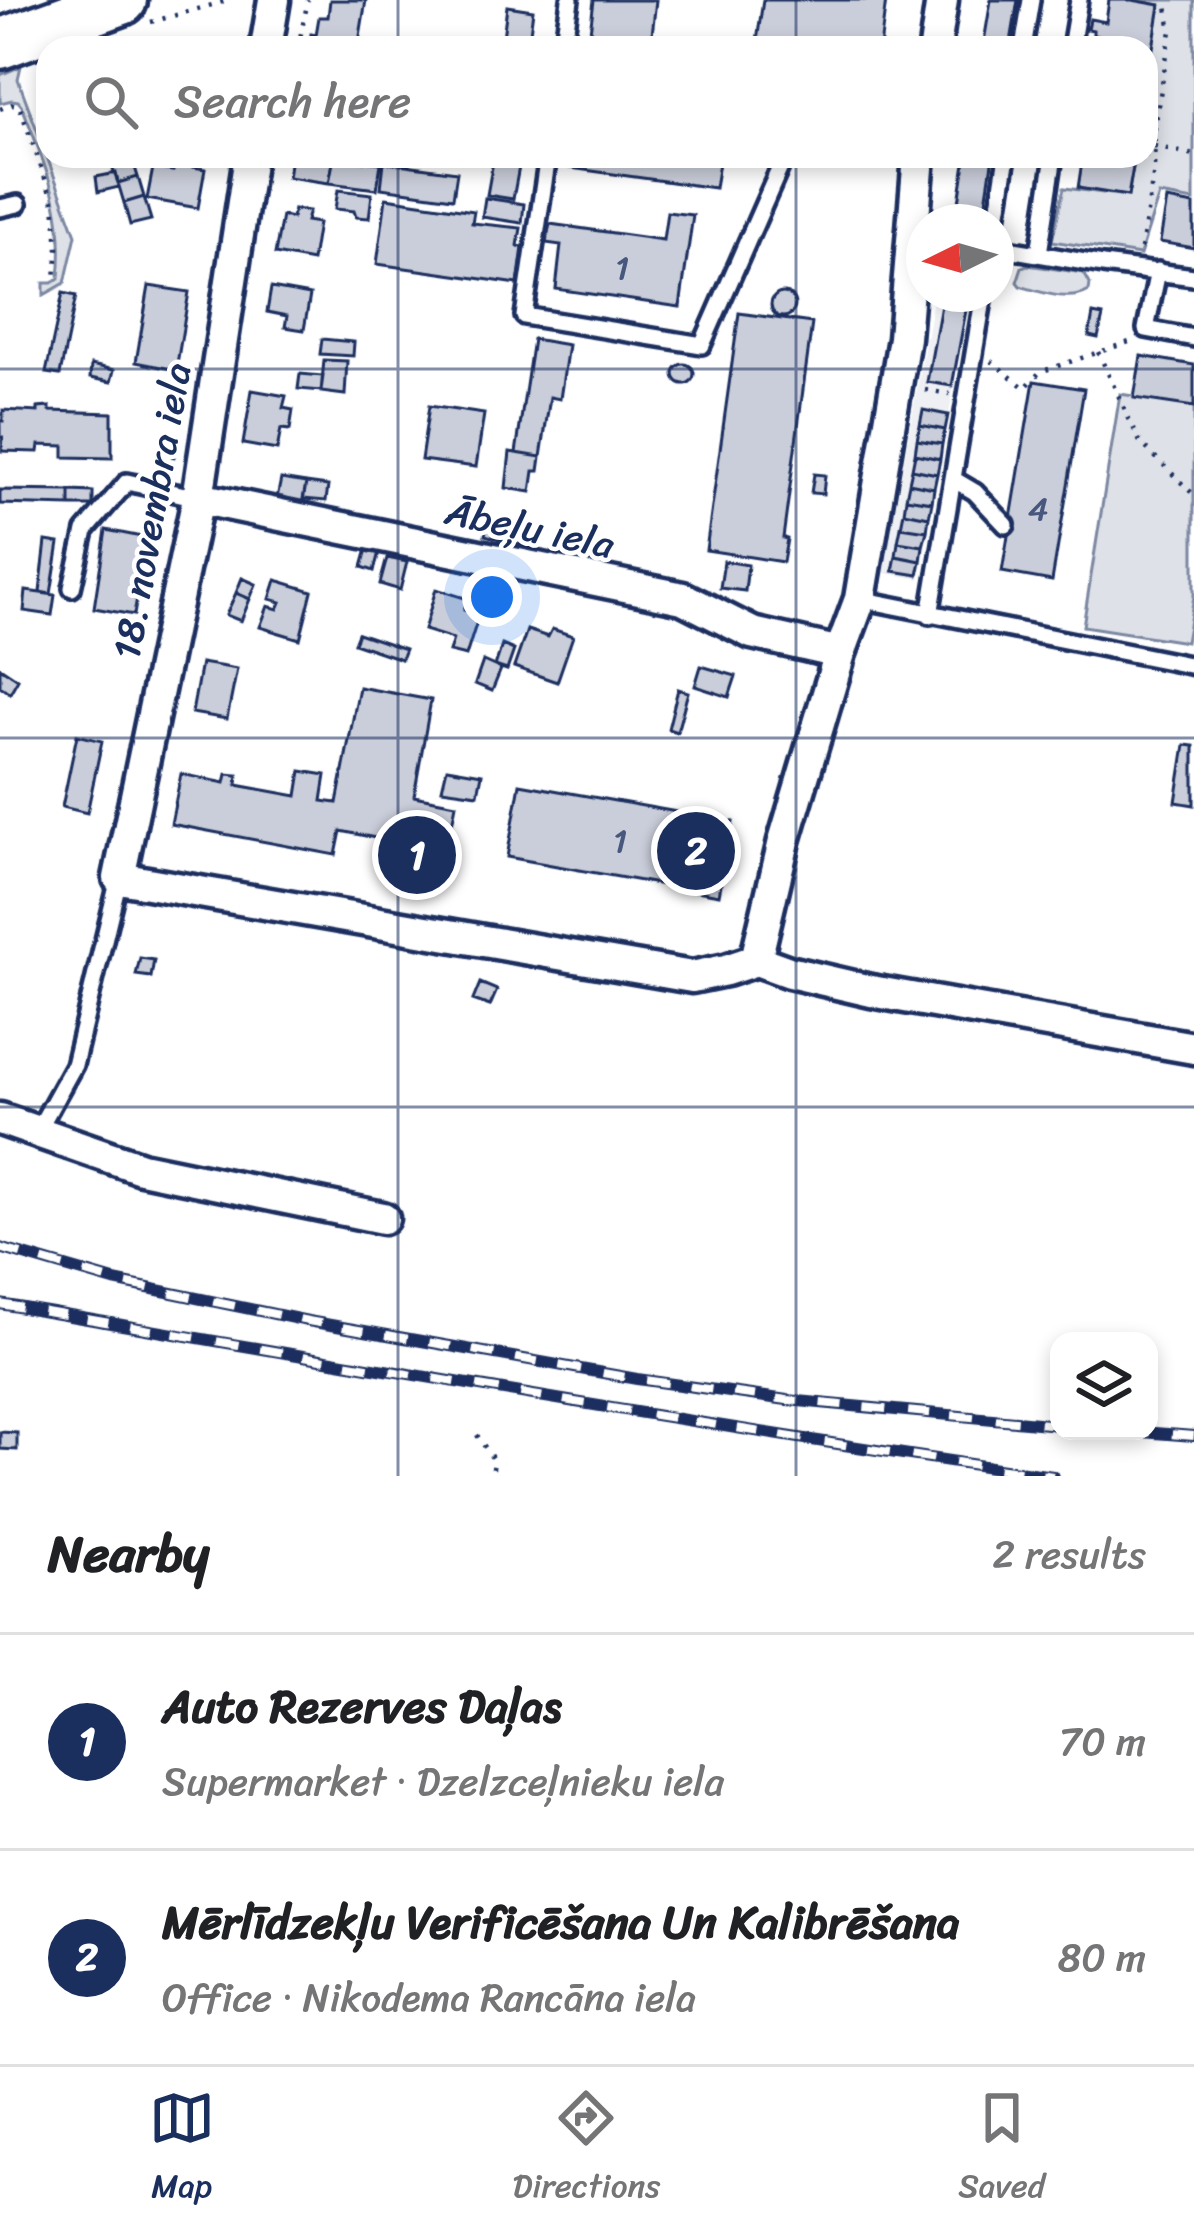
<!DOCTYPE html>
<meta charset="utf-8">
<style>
body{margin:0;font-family:Sriracha,sans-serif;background:#f6f6f6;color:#202124}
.controls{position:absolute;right:36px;bottom:36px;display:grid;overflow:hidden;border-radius:24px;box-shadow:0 6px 18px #0003}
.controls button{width:108px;height:108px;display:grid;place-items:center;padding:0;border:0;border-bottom:3px solid #e0e0e0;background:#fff;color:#202124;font:60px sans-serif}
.compass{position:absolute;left:906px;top:204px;width:108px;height:108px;border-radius:50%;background:#fff;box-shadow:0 6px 18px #0003;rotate:265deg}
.you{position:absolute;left:492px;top:597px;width:42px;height:42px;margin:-30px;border:9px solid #fff;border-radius:50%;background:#1a73e8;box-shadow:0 0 0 18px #1a73e833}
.badge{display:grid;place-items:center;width:78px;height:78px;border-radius:50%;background:#1b2f5e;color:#fff;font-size:39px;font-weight:700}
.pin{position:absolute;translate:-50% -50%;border:6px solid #fff;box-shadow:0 3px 12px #0006}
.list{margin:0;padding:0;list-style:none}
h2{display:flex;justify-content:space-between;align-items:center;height:156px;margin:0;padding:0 48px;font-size:51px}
h2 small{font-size:39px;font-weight:400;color:#757577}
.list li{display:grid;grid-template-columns:78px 1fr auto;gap:36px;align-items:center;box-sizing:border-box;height:216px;padding:0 48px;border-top:3px solid #e0e0e0}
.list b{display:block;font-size:45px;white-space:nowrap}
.list p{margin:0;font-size:39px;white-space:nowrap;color:#757577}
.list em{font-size:39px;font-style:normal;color:#757577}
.icon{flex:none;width:66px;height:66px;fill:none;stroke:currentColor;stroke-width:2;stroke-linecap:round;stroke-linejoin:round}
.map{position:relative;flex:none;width:1194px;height:1476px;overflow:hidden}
.search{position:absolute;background:#fff;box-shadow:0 6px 18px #0003;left:36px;right:36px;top:36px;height:132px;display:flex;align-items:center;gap:30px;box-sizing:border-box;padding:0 42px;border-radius:36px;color:#757577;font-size:45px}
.sheet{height:588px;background:#fff}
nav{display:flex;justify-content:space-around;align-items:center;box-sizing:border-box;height:168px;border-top:3px solid #e0e0e0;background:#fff;font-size:33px;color:#757577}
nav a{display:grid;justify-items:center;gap:6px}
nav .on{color:#1b2f5e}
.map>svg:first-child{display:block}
.built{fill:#eff0f4}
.green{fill:#dee1e7;stroke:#7c88a2;stroke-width:3}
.building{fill:#caceda;stroke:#1b2f5e;stroke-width:3}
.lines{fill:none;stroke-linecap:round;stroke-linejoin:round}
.lane-casing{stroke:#1b2f5e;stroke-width:24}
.street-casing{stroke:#1b2f5e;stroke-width:39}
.primary-casing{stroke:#1b2f5e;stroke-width:57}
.path{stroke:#1b2f5e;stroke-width:4.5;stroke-dasharray:3 9;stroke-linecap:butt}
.lane{stroke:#fff;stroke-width:15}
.street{stroke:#fff;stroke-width:30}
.primary{stroke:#fff;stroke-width:48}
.rail-casing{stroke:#1b2f5e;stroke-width:12}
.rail{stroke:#fff;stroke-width:8;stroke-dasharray:22;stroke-linecap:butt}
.grid{fill:none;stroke:#1b2f5e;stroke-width:3;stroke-opacity:0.55}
.labels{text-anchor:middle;stroke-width:9;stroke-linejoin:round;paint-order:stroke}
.number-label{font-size:33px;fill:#47577d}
.street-label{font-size:39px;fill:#1b2f5e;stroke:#fff}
</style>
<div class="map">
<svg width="1194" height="1476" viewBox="0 0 1194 1476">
<rect width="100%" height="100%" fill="#fff"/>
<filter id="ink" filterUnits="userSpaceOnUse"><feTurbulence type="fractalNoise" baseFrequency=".00833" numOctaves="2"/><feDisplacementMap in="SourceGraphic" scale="24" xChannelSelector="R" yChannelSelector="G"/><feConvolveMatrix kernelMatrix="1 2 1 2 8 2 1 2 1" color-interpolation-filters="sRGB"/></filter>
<g filter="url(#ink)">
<!-- built -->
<path class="built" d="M934,294H970L920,579L884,573Z"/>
<!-- green -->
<path class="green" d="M1132,0H1194V201L1159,195L1140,255L1052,241L1064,188L1128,196L1135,156H1146V90L1160,5Z
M21,66L18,79L76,235L65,283L44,295V283H52L59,278C66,210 46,168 22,106L18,101L12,100L0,103V75Z
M1027,265L1084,273L1090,284L1089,291C1069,303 1041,292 1020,286L1017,282L1022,267Z
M1120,394L1194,405V596L1186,642L1083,626Z"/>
<!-- building -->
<path class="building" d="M330,0H366L358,48H308L311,34L316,35L319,17H328Z
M594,0H656L652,35L671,37L670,48H588Z
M763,0H886L880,48H756Z
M991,0H1018L1010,48H983Z
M1109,0H1132L1160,5L1146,90V48H1101L1103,37L1093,35V30L1088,29L1090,19L1106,22Z
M507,6L533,10L528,48L502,46Z
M291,156H334L329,183L288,177Z
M494,156H521L513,199L487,195Z
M572,156H720L715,188L570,168Z
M966,156H993L983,222H956Z
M1072,156H1135L1128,196L1078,188L1082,162L1071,160Z
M334,157L381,163L377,189L329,183Z
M133,161L138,177L118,183L112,167Z
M384,162L457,172L453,198L381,188Z
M175,164L205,169L198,208L147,199L153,168L173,171Z
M116,173L119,187L98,192L96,177Z
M138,177L144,197L124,203L118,183Z
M338,190L372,194L369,218L356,217L354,211L335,209Z
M144,197L151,220L130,225L124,203Z
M386,198L474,211L472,223L521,228L518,246L523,247L518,284L377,264Z
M485,198L524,204L522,223L482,217Z
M1167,200L1194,205V248L1160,242Z
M294,209L309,211L306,221L318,223L312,261L275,254L282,216L292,218Z
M667,212L693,215L680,307L556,289L561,245L546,243L550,224L663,240Z
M149,286L189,292L176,370L136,362Z
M271,288L310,295L304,330L285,327L287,316L267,312Z
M771 305a12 12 0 1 1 24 0a12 12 0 1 1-24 0Z
M63,293L76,296L60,375L46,373Z
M943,294H969L952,386L927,382Z
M739,313L812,323L783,538L787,539L783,562L706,550Z
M1093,314L1103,316L1098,338L1089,336Z
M322,339L354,342L353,356L320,354Z
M533,339L568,345L560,399L550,397L541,457L516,453Z
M1141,356L1194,365V407L1134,398Z
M324,360L347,361L345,395L321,392Z
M674 374a10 10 0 1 1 20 0a10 10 0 1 1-20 0Z
M91,365L114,370L111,382L90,378Z
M300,374L323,376L321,391L298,389Z
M1034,381L1084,389L1052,581L1002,572Z
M252,390L286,396L283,408L293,410L290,430L281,429L277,450L243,444Z
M429,406L484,414L476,467L421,460Z
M50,407V411L112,413V458L64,457V446L39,445L38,452L2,451L3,437H0V421H3V410L38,412V408Z
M923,410L948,415L945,430L920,425Z
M920,425L945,430L942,444L917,440Z
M917,440L942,444L940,459L915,454Z
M510,452L541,457L539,471H534L531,492L506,488Z
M915,454L940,459L937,474L912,469Z
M912,469L937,474L934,488L909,483Z
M814,474L825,475L823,494L811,493Z
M281,479L306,483L303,502L277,498Z
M306,483L328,486L326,501L303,499Z
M909,483L934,488L932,502L906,498Z
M0,490L70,491V506L0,504Z
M70,491L93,492V506H70Z
M906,498L932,502L929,517L904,512Z
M904,512L929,517L927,531L901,527Z
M487,526L534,539L532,548L485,535Z
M901,527L927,531L923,546L898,542Z
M106,530L147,538L134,615L94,608Z
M46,541L59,543L51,594L40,592Z
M898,542L923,546L921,561L896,556Z
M367,549L379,552L374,571L362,567Z
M896,556L921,561L918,575L893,571Z
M387,558L407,562L400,590L380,584Z
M724,561L748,565L745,591L720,588Z
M242,578L256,584L250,599L236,593Z
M276,580L312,591L300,639L260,627L268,606L278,609L281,602L270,599Z
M436,589L468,599L464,610L479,615L466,656L449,652L453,639L424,630Z
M26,591L55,595L52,615L24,611Z
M236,593L250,599L241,621L226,615Z
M552,629L573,636L557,682L514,667L527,630L548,637Z
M358,633L405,649L401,659L354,643Z
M502,645L514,650L507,670L495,666Z
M483,661L501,669L492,691L475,684Z
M201,663L237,669L227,719L192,713Z
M701,666L736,676L729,697L695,686Z
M0,667L18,679L10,693L0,686Z
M359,687L431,700L414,796L456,804L442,877L390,867L395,842L341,831L336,855L171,824L181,774L225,783L227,774L238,775L237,785L297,796L301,771L326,775L322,801L337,803Z
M678,689L688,692L677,732L668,729Z
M77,735L102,741L87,813L62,807Z
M1185,745L1194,746V805L1176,802Z
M447,768L482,774L478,794L442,789Z
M520,784L733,822L719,895L507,857Z
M140,958L154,960L151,977L136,975Z
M480,983L497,990L490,1006L473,1000Z
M0,1432L17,1433V1450L0,1449Z"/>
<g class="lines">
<!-- lane casing -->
<g class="lane-casing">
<path id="lane" d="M563,48L570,0
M1023,48L1031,0
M1071,48L1079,0
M548,156L524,316L702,345L785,156
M0,208L18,204
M996,225L1007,156
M996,247L1103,265L1194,277
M1039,253L1054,156
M1158,271L1146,329L1194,338
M953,479L975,492L1006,525
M72,588L85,531L127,482L198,498
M860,599L1194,666
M930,615L984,294
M37,1132L74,1065L119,878"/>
</g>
<!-- street casing -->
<g class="street-casing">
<path id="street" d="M266,48L274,0
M935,48L942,0
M250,156L198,498L119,878L692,977L726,970L756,960
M198,498L683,598L752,633L840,653
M756,960L784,841L840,653L860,599L904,338L919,156
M756,960L789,972L871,991L1194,1048
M0,1119L141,1168L383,1218"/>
</g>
<!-- primary casing -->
<g class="primary-casing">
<path id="primary" d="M0,44L122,0"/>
</g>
<!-- path -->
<path class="path" d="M151,22L230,0
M298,48L308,0
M0,109L12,104L19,105L54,204L58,247L55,278
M1154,146L1194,155
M1141,249L1154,170L1155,124L1171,31L1166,0
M1098,352L1140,442L1194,495
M991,361L1025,388L1040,372L1132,341
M925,390L950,394
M171,470L176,440
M477,1435L494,1461L492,1476"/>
<!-- lane -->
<use href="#lane" class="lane"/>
<!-- street -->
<use href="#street" class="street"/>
<!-- primary -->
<use href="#primary" class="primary"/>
<!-- rail casing -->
<g class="rail-casing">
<path id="rail" d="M0,1248L114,1281L308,1321L637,1379L787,1400L1059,1425
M0,1304C350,1364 701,1426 1053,1476
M1128,1431L1194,1436"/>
</g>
<!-- rail -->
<use href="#rail" class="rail"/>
</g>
</g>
<!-- grid -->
<path class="grid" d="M398,0V48M796,0V48M398,156V1476M796,156V1476M0,369H1194M0,738H1194M0,1107H1194"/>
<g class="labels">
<!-- number labels -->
<g class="number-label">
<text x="622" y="279">1</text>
<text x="1038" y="520">4</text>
<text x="620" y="852">1</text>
</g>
<!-- street labels -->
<g class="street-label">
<text transform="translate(151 511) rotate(-80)" y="14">18. novembra iela</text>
<text transform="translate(530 527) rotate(12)" y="14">Ābeļu iela</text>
</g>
</g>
</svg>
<div class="controls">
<button><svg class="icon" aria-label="layers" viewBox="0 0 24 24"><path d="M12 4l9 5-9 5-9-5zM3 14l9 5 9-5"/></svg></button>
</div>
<svg class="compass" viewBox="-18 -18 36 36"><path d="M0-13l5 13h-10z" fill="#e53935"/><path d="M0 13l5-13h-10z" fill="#757577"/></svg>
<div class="you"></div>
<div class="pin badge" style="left:417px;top:855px">1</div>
<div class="pin badge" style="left:696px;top:851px">2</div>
<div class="search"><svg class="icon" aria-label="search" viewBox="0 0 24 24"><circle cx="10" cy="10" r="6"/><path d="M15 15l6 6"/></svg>Search here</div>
</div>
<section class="sheet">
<h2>Nearby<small>2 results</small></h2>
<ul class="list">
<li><span class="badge">1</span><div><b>Auto Rezerves Daļas</b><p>Supermarket · Dzelzceļnieku iela</p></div><em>70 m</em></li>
<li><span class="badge">2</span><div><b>Mērlīdzekļu Verificēšana Un Kalibrēšana</b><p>Office · Nikodema Rancāna iela</p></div><em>80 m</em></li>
</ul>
</section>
<nav>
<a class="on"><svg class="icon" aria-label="map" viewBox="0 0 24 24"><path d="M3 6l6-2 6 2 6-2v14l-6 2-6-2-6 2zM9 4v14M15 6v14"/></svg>Map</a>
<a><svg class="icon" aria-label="directions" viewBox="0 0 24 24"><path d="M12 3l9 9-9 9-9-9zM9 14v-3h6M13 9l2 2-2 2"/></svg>Directions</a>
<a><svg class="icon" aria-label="saved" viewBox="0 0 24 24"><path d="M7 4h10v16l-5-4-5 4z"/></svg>Saved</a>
</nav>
